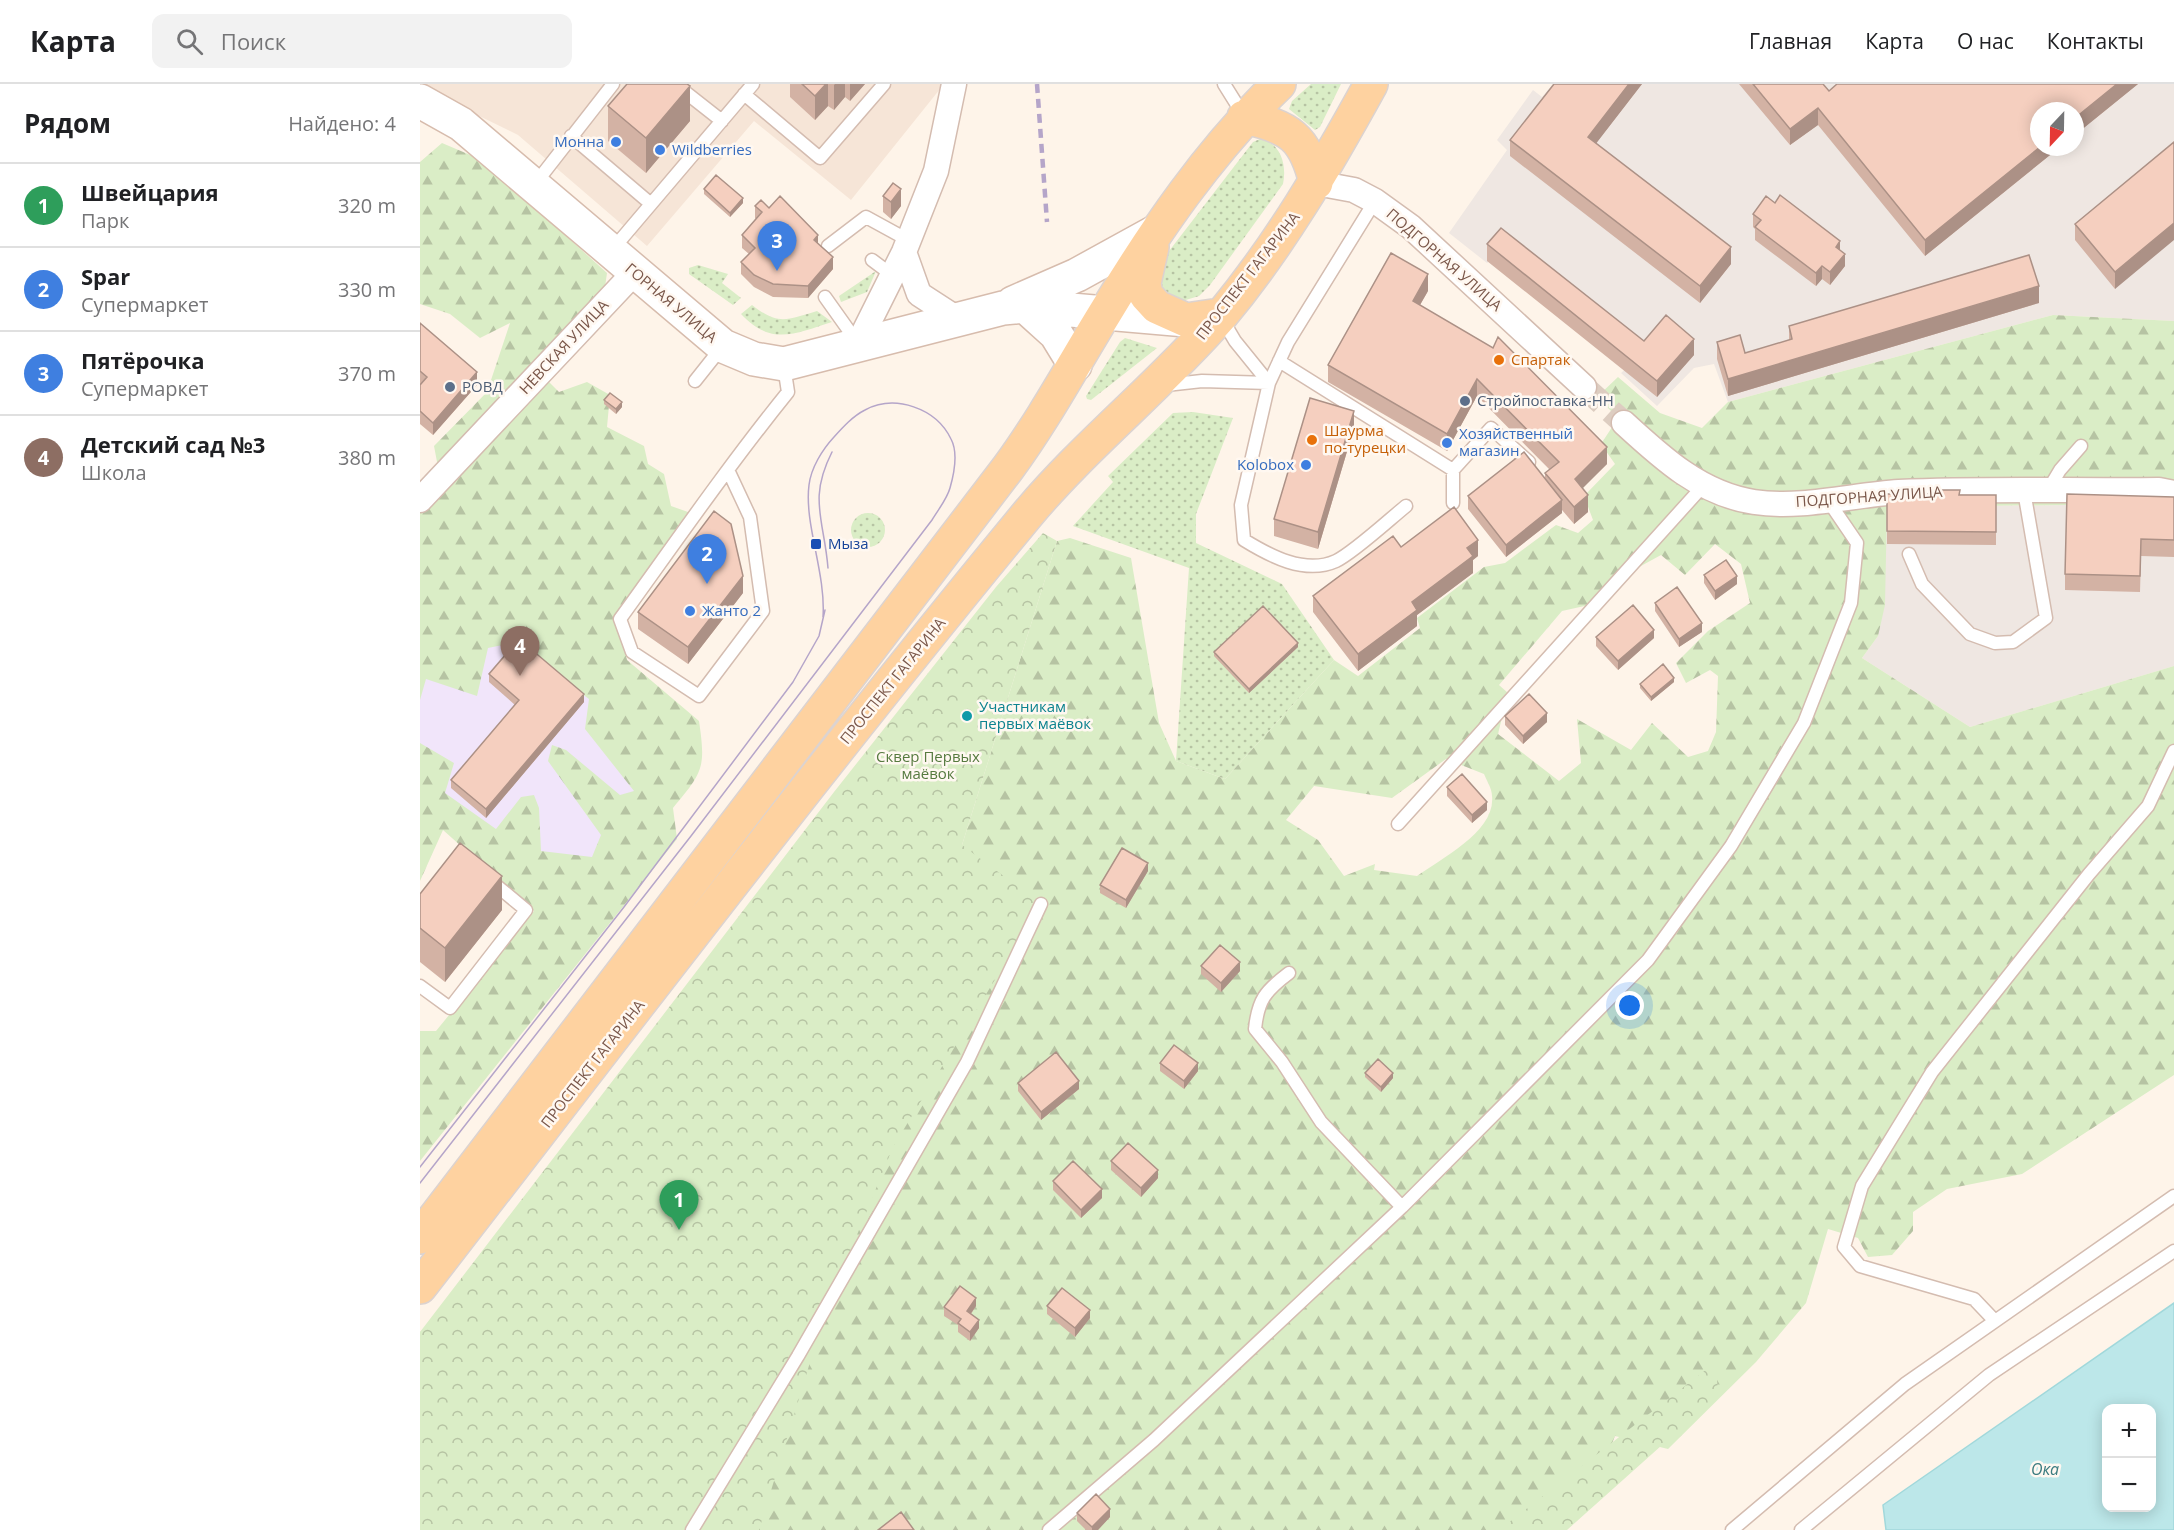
<!DOCTYPE html>
<html lang="ru">
<meta charset="utf-8">
<style>
body{margin:0;font-family:"Open Sans",sans-serif;background:#f2f2f2;color:#202124}
.controls{position:absolute;right:18px;bottom:18px;display:grid;overflow:hidden;border-radius:12px;box-shadow:0 3px 15px #0003}
.controls button{width:54px;height:54px;display:grid;place-items:center;padding:0;border:0;border-bottom:2px solid #e0e0e0;background:#fff;color:#202124;font:30px sans-serif}
.compass{position:absolute;left:1610px;top:18px;width:54px;height:54px;border-radius:50%;background:#fff;box-shadow:0 3px 15px #0003;rotate:202deg}
.you{position:absolute;left:1210px;top:922px;width:21px;height:21px;margin:-15px;border:4px solid #fff;border-radius:50%;background:#1a73e8;box-shadow:0 0 0 9px #1a73e833}
.badge{display:grid;place-items:center;width:39px;height:39px;border-radius:50%;background:#ed5d49;color:#fff;font-size:20px;font-weight:700}
.pin{position:absolute;translate:-50% -50px;filter:drop-shadow(0 2px 3px #0008)}
.pin::after{content:'';position:absolute;top:32px;width:21px;height:18px;background:inherit;clip-path:polygon(0 0,100% 0,50% 100%)}
.list{margin:0;padding:0;list-style:none}
h2{display:flex;justify-content:space-between;align-items:center;height:78px;margin:0;padding:0 24px;font-size:26px}
h2 small{font-size:20px;font-weight:400;color:#757577}
.list li{display:grid;grid-template-columns:39px 1fr auto;gap:18px;align-items:center;box-sizing:border-box;height:84px;padding:0 24px;border-top:2px solid #e0e0e0}
.list b{display:block;font-size:22px;white-space:nowrap}
.list p{margin:0;font-size:20px;white-space:nowrap;color:#757577}
.list em{font-size:20px;font-style:normal;color:#757577}
.icon{flex:none;width:33px;height:33px;fill:none;stroke:currentColor;stroke-width:2;stroke-linecap:round;stroke-linejoin:round}
.map{position:relative;flex:none;width:1754px;height:1446px;overflow:hidden}
header{display:flex;align-items:center;gap:36px;box-sizing:border-box;height:84px;padding:0 30px;background:#fff;border-bottom:2px solid #e0e0e0}
header strong{font-size:28px}
nav{display:flex;gap:33px;margin-inline-start:auto;font-size:21px}
.search{width:420px;height:54px;background:#f2f2f2;display:flex;align-items:center;gap:15px;box-sizing:border-box;padding:0 21px;border-radius:12px;color:#757577;font-size:22px}
main{display:flex}
aside{flex:1;background:#fff}
.map>svg:first-child{display:block}
.residential{fill:#f6e5d7}
.industrial{fill:#efe7e2;fill-rule:evenodd}
.education{fill:#f1e5fa}
.grass{fill:url(#grass-dots)}
.forest{fill:url(#forest-firs);fill-rule:evenodd}
.park{fill:url(#park-crowns)}
.water{fill:#bce7e9;stroke:#a1d8db;stroke-width:1.5;fill-rule:evenodd}
.lines{fill:none;stroke-linecap:round;stroke-linejoin:round}
.minor-tunnel{stroke:#ddcdc1;stroke-width:24;stroke-dasharray:24 12;stroke-linecap:butt}
.service-casing{stroke:#d4bcb0;stroke-width:15}
.minor-casing{stroke:#d4bcb0;stroke-width:27}
.secondary-casing{stroke:#d7bcad;stroke-width:36}
.primary-casing{stroke:#dcd3d0;stroke-width:36}
.service{stroke:#fff;stroke-width:12}
.minor{stroke:#fff;stroke-width:24}
.secondary{stroke:#fff;stroke-width:33}
.primary{stroke:#fed2a0;stroke-width:33}
.tram{stroke:#b5a5c9;stroke-width:1.5}
.rail{stroke:#b5a5c9;stroke-width:4.5;stroke-dasharray:9 6;stroke-linecap:butt}
.wall{fill:#d3b2a4}
.shaded-wall{fill:#ac9186}
.building{fill:#f5cfbf;stroke:#ac9186;stroke-width:1.5}
.shop-dot{fill:#3f7fe0;stroke:#fff8f1;stroke-width:2}
.food-dot{fill:#e8710a;stroke:#fff8f1;stroke-width:2}
.service-dot{fill:#5c6f8a;stroke:#fff8f1;stroke-width:2}
.transit-dot{fill:#1a4fb4;stroke:#fff8f1;stroke-width:2}
.culture-dot{fill:#0f9aa8;stroke:#fff8f1;stroke-width:2}
.labels{text-anchor:middle;stroke-width:5;stroke-linejoin:round;paint-order:stroke}
.shop-label{font-size:15px;fill:#366cbe;stroke:#fff8f1;text-anchor:start}
.street-label{font-size:15px;fill:#7a574a;stroke:#fff8f1}
.food-label{font-size:15px;fill:#c56008;stroke:#fff8f1;text-anchor:start}
.service-label{font-size:15px;fill:#4e5e75;stroke:#fff8f1;text-anchor:start}
.transit-label{font-size:15px;fill:#164399;stroke:#fff8f1;text-anchor:start}
.culture-label{font-size:15px;fill:#0d838f;stroke:#fff8f1;text-anchor:start}
.park-label{font-size:15px;fill:#567a3f;stroke:#fff8f1}
.water-label{font-size:16px;font-style:italic;fill:#3c7c80;stroke:#fff8f1}
</style>
<header>
<strong>Карта</strong>
<div class="search"><svg class="icon" aria-label="search" viewBox="0 0 24 24"><circle cx="10" cy="10" r="6"/><path d="M15 15l6 6"/></svg>Поиск</div>
<nav><a>Главная</a><a>Карта</a><a>О нас</a><a>Контакты</a></nav>
</header>
<main>
<aside>
<h2>Рядом<small>Найдено: 4</small></h2>
<ul class="list">
<li><span class="badge" style="background:#2e9e5b">1</span><div><b>Швейцария</b><p>Парк</p></div><em>320 m</em></li>
<li><span class="badge" style="background:#3f7fe0">2</span><div><b>Spar</b><p>Супермаркет</p></div><em>330 m</em></li>
<li><span class="badge" style="background:#3f7fe0">3</span><div><b>Пятёрочка</b><p>Супермаркет</p></div><em>370 m</em></li>
<li><span class="badge" style="background:#8d6e63">4</span><div><b>Детский сад №3</b><p>Школа</p></div><em>380 m</em></li>
</ul>
</aside>
<div class="map">
<svg width="1754" height="1446" viewBox="0 0 1754 1446">
<defs>
<pattern id="grass-dots" width="8" height="8" patternUnits="userSpaceOnUse" patternTransform="scale(1.5)"><rect width="8" height="8" fill="#daedc6"/><path d="M2 2h.1M6 6h.1" fill="none" stroke="#b6c3a3" stroke-width="1.8" stroke-linecap="round"/></pattern>
<pattern id="forest-firs" width="22" height="20" patternUnits="userSpaceOnUse" patternTransform="scale(1.5)"><rect width="22" height="20" fill="#daedc6"/><path d="M5 1l3.5 6h-7zM16 11l3.5 6h-7z" fill="#b6c3a3"/></pattern>
<pattern id="park-crowns" width="20" height="18" patternUnits="userSpaceOnUse" patternTransform="scale(1.5)"><rect width="20" height="18" fill="#daedc6"/><path d="M2 6a3 3 0 1 1 6 0M12 15a3 3 0 1 1 6 0" fill="none" stroke="#b6c3a3"/></pattern>
</defs>
<rect width="100%" height="100%" fill="#fef4e9"/>
<!-- residential -->
<path class="residential" d="M0,0H524L431,116L334,37L227,162L98,51L0,3Z"/>
<!-- industrial -->
<path class="industrial" d="M1133,0H1754V237L1633,231L1308,318L1294,280L1274,284L1237,322L1201,289L1216,276L1085,164L1067,179L1029,149L1087,66L1077,56L1113,6L1122,13ZM1619,27H1655V63H1619Z
M1647,421L1754,430V582L1550,643L1442,574L1458,552L1467,423Z"/>
<!-- education -->
<path class="education" d="M45,474L275,649L147,819L0,706V536Z"/>
<!-- grass -->
<path class="grass" d="M891,0H921L900,43L895,46L869,25L872,17Z
M840,55C861,59 867,81 863,100L790,201L779,212L759,218L743,208L741,200L746,171L833,58Z
M278,181L308,190L302,199L321,214L313,221L269,190V184Z
M456,187L447,208L421,218L419,212Z
M332,221C359,242 366,236 397,227L412,238C375,250 351,262 321,230Z
M705,254L737,264L671,316L667,315L666,312L700,258Z
M773,328L813,334L776,430V459L862,500L914,576L805,695L756,677L769,484L653,442L693,398L688,392L753,329Z
M431 446a17 17 0 1 1 34 0a17 17 0 1 1-34 0Z"/>
<!-- forest -->
<path class="forest" d="M22,59L62,76L187,189L185,203L112,281L139,308L167,298L190,311L187,343L224,362L228,380L244,390L251,422L268,428L196,530L207,576L279,637C286,684 283,688 253,724L257,755L0,1077V947H16L114,827L23,746L0,797V659L34,679L25,709L76,745L101,713L114,711L119,724L121,767L172,773L181,751L128,677L132,661L146,666L200,711L214,707L165,645L169,615L93,559L68,564L57,612L6,595L0,616V404L21,399L14,362L67,308L90,239L60,254L30,230L0,220V78Z
M1633,231L1754,237V430L1647,421L1467,423L1465,521L1458,552L1442,574L1550,643L1754,582V991L1602,1090L1527,1105L1493,1128V1147L1472,1171L1448,1173L1438,1154L1408,1145L1386,1219L1336,1278L1248,1365L1195,1352L1175,1402L1127,1446H0V1248L542,761L637,457L650,454L711,474L739,639L756,677L805,695L914,576L938,592L1000,544L997,534L1064,483L1085,479L1136,441L1158,449L1173,436L1164,412L1195,380L1181,360L1198,334L1177,313L1198,293L1240,329L1282,344L1308,318ZM1295,460L1321,480L1330,519L1288,547L1256,579L1266,599L1290,586L1298,592L1296,648L1288,667L1268,673L1232,639L1211,666L1157,635L1161,679L1139,697L1078,650L1088,609L1079,601L1142,527L1178,519L1199,494L1241,471L1265,491ZM1026,675L1064,690C1067,697 1072,705 1072,712C1076,747 1022,774 997,792L954,786L955,780L924,792L898,756L866,736L894,702L972,714Z"/>
<!-- park -->
<path class="park" d="M623,449L637,457L542,761L621,820L473,1063L405,1229L339,1446H0V1248L414,708L576,503Z
M1296,1278L1298,1311L1147,1446H1079Z"/>
<!-- water -->
<path class="water" d="M1754,1219V1446H1466L1463,1421ZM1686,1324H1732V1424H1686Z"/>
<g class="lines">
<!-- minor-tunnel -->
<path class="minor-tunnel" d="M1164,303L1204,339"/>
<!-- service casing -->
<g class="service-casing">
<path id="service" d="M255,0L302,37
M804,0L824,32
M324,10L400,74L464,0
M151,52L231,120
M115,100L193,0
M955,117L868,258L849,299L821,421L824,456C850,472 885,491 916,477C933,469 970,435 986,422
M408,162L446,133L488,156
M192,166L333,0
M452,176L472,191
M405,213L437,258
M802,235L815,257L849,299
M859,277L1033,386V419
M275,297L302,263
M746,301L782,297L849,299
M308,386L330,433L343,527L279,612L212,568L200,535C255,459 309,381 368,308L364,282
M1033,386L1071,344L1109,378
M1628,406L1640,386L1661,362
M1489,470L1502,500L1550,550L1575,559L1593,558L1626,534L1604,407
M978,740L1283,402
M869,889C845,907 838,916 835,945L862,978L901,1038L982,1123
M0,902L30,924L106,826L71,797
M1574,1236L1554,1215L1440,1182L1424,1163L1442,1102L1512,988L1669,790L1728,722L1754,667
M272,1446L378,1272L547,978L621,820
M629,1446L734,1356L982,1123L1228,876L1311,762L1384,639L1431,519L1437,459L1407,415
M1312,1446L1485,1300L1754,1112
M1381,1446L1569,1291L1754,1167"/>
</g>
<!-- minor casing -->
<g class="minor-casing">
<path id="minor" d="M896,99L934,106L955,117L991,143L1164,303
M484,168L499,210L536,234
M438,260L484,168L516,87L534,0
M1204,339C1242,374 1281,410 1334,418C1382,425 1432,411 1479,408C1565,404 1653,407 1739,406L1754,409
M0,416L214,189"/>
</g>
<!-- secondary casing -->
<g class="secondary-casing">
<path id="secondary" d="M0,17L41,40L303,262L334,275L364,280L583,224L605,222L766,236
M593,219L657,191L737,147
M605,222L636,250L655,281"/>
</g>
<!-- primary casing -->
<g class="primary-casing">
<path id="primary" d="M824,33C870,43 885,53 896,99
M732,163L724,199L726,211L737,223L766,236L800,231
M0,1153L588,384C624,335 653,281 685,229C734,148 790,66 859,0
M0,1203C200,945 398,684 606,432C665,361 739,303 800,233C860,161 906,82 951,0"/>
</g>
<!-- service -->
<use href="#service" class="service"/>
<!-- minor -->
<use href="#minor" class="minor"/>
<!-- secondary -->
<use href="#secondary" class="secondary"/>
<!-- primary -->
<use href="#primary" class="primary"/>
<!-- tram -->
<path class="tram" d="M408,484C404,435 388,415 412,368
M0,1083L204,823L373,598L399,552L405,526
M0,1099L271,752L512,436C518,426 527,415 530,404C534,390 538,368 531,355C516,324 475,310 445,326C433,332 423,343 414,353C402,366 391,384 389,401C384,440 406,489 403,533"/>
<!-- rail -->
<path class="rail" d="M617,0L627,138"/>
</g>
<!-- wall -->
<path class="wall" d="M370,0H445L430,17L425,13L414,26L408,22L395,36L370,13Z
M1134,0H1222L1176,59L1311,180L1280,219L1090,72V56Z
M1319,0H1403L1409,7L1718,0L1655,51V27L1619,63H1640L1505,172L1398,41L1370,61Z
M188,22L270,37L226,89L188,57Z
M1754,58L1695,205L1655,156V140Z
M284,105L323,119L310,133L284,110Z
M463,112L481,122L471,135L463,128Z
M335,122L349,124L398,159L413,185L388,214L353,213L334,203L321,190V178L329,170L322,164V151L336,135L335,134Z
M1333,130L1420,167L1425,182L1410,201L1402,195L1396,202L1335,156V145L1333,143Z
M1067,160L1224,257L1274,271L1237,313L1067,177Z
M1008,207L1000,221L1187,380L1162,404L1168,428L1154,440L1142,426V429L1086,473L1048,425V412L1125,395V389L1130,386L1057,312L1027,367L908,298V281Z
M1619,219L1308,312L1297,275V258L1325,269L1369,256V242Z
M0,239L57,301L13,351L0,340Z
M184,316L202,323L196,330L184,320Z
M934,344L898,465L854,452V435Z
M1467,410L1576,411V461L1467,460Z
M1754,413V473L1721,472L1720,508L1645,506V490Z
M981,463L1058,472L1053,476V489L997,531V542L938,587L893,528V512Z
M1284,491L1317,500L1295,516L1284,499Z
M323,509L268,580L218,545V528Z
M1235,519L1282,548L1259,563L1235,527Z
M1176,553L1234,554L1198,586L1176,562Z
M878,563L829,609L794,572V568Z
M69,590L164,618L66,734L31,704V696L95,621L69,598Z
M1254,598L1231,617L1220,604V600Z
M1085,632L1127,638L1103,660L1085,641Z
M1027,703L1067,726L1052,739L1027,712Z
M728,787L706,824L680,809V801Z
M0,810L82,826L25,898L0,878Z
M781,882L820,887L801,908L781,890Z
M740,979L778,987L764,1005L740,987Z
M945,989L973,994L961,1008L945,993Z
M598,999L659,1005L621,1036L598,1007Z
M691,1077L738,1094L721,1113L691,1086Z
M633,1097L682,1114L661,1134L633,1106Z
M556,1222L551,1230L559,1244L550,1257L538,1248V1241L524,1232V1223Z
M627,1222L670,1234L655,1253L627,1230Z
M657,1429L690,1433L678,1446H666L657,1437Z"/>
<!-- shaded-wall -->
<path class="shaded-wall" d="M406,0H408V22L395,36V12Z
M415,0H425V13L414,26V1Z
M430,0H445L430,17Z
M1209,0H1222L1168,70V53Z
M1697,0H1718L1655,51V34Z
M270,2V37L226,89V54Z
M1398,24V41L1370,61V45Z
M1620,63H1640L1505,172V156Z
M481,105V122L471,135V118Z
M323,114V119L310,133V129Z
M1754,139V156L1695,205V188Z
M398,151V163L394,156Z
M1420,157V170L1416,163Z
M1311,163V180L1280,219V202Z
M1425,170V182L1410,201V188Z
M413,173V185L388,214V202Z
M1402,182V195L1396,202V189Z
M1008,190V207L993,233V217Z
M1619,202V219L1308,312V295Z
M1274,255V271L1237,313V297Z
M57,288V301L13,351V339Z
M1057,295V312L1027,367V350Z
M202,318V323L196,330V325Z
M934,327V344L898,465V448Z
M1187,363V380L1155,412V395Z
M1168,411V428L1154,440V423Z
M1142,416V429L1086,473V461Z
M1058,456V472L1053,476V489L997,531V542L938,587V570L1047,464Z
M323,492V509L268,580V563Z
M1317,492V500L1295,516V507Z
M1282,539V548L1259,563V555Z
M1234,546V554L1198,586V577Z
M878,559V563L829,609V605Z
M1254,594V598L1231,617V613Z
M164,610V618L66,734V725Z
M1127,629V638L1103,660V652Z
M1067,718V726L1052,739V731Z
M728,779V787L706,824V816Z
M82,792V826L25,898V864Z
M820,878V887L801,908V899Z
M778,979V987L764,1005V997Z
M973,989V994L961,1008V1003Z
M659,997V1005L621,1036V1028Z
M738,1086V1094L721,1113V1104Z
M682,1105V1114L661,1134V1126Z
M556,1214V1222L547,1235V1227Z
M670,1226V1234L655,1253V1244Z
M559,1236V1244L550,1257V1248Z
M690,1425V1433L678,1446H672V1443Z"/>
<!-- building -->
<path class="building" d="M207,0H267L270,2L226,54L188,22Z
M382,0H406L395,12Z
M1134,0H1209L1168,53L1311,163L1280,202L1090,56Z
M1333,0H1403L1409,7L1417,0H1697L1655,34V27H1619L1620,63L1505,156L1398,24L1370,45Z
M1754,58V139L1695,188L1655,140Z
M296,91L323,114L310,129L284,105Z
M473,99L481,105L471,118L463,112Z
M1360,111L1420,157L1416,163L1425,170L1410,188L1402,182L1396,189L1335,143L1341,136L1333,130L1346,112L1355,119Z
M360,112L398,151L394,156L413,173L388,202L353,200L334,191L321,178L335,164L322,151L342,128L335,122L341,116L349,124Z
M1081,144L1224,257L1246,231L1274,255L1237,297L1067,160Z
M971,169L1008,190L993,217L1073,264L1078,253L1187,363L1155,395L1168,411L1154,423L1125,389L1139,378L1057,295L1027,350L908,281Z
M1609,171L1619,202L1308,295L1297,258L1320,251L1325,269L1372,255L1369,242Z
M0,239L57,288L13,339L0,327V301L7,293L0,287Z
M190,309L202,318L196,325L184,316Z
M890,314L934,327L898,448L854,435Z
M1104,368L1142,416L1086,461L1048,412Z
M1520,406H1540L1539,411H1576V448L1467,447V410H1520Z
M1647,410L1754,413V456L1721,455L1720,492L1645,490Z
M1034,423L1058,456L1047,464L1053,472L992,518L997,526L938,570L893,512L973,452L981,463Z
M294,427L311,440L323,492L268,563L218,528Z
M1306,476L1317,492L1295,507L1284,491Z
M1257,503L1282,539L1259,555L1235,519Z
M1213,521L1234,546L1198,577L1176,553Z
M843,522L878,559L829,605L794,568Z
M99,555L164,610L66,725L31,696L99,616L69,590Z
M1243,580L1254,594L1231,613L1220,600Z
M1109,610L1127,629L1103,652L1085,632Z
M1042,690L1067,718L1052,731L1027,703Z
M40,759L82,792L25,864L0,844V810Z
M702,764L728,779L706,816L680,801Z
M800,861L820,878L801,899L781,882Z
M754,961L778,979L764,997L740,979Z
M636,968L659,997L621,1028L598,999Z
M958,975L973,989L961,1003L945,989Z
M708,1059L738,1086L721,1104L691,1077Z
M653,1077L682,1105L661,1126L633,1097Z
M540,1202L556,1214L547,1227L559,1236L550,1248L538,1239L541,1235L524,1223Z
M642,1204L670,1226L655,1244L627,1222Z
M676,1410L690,1425L672,1443L657,1429Z
M481,1428L494,1446H458Z"/>
<!-- markers -->
<g class="shop-dot">
<circle cx="196" cy="58" r="6"/>
<circle cx="240" cy="66" r="6"/>
<circle cx="1027" cy="359" r="6"/>
<circle cx="886" cy="381" r="6"/>
<circle cx="270" cy="527" r="6"/>
</g>
<g class="food-dot">
<circle cx="1079" cy="276" r="6"/>
<circle cx="892" cy="356" r="6"/>
</g>
<g class="service-dot">
<circle cx="30" cy="303" r="6"/>
<circle cx="1045" cy="317" r="6"/>
</g>
<rect class="transit-dot" x="390" y="454" width="12" height="12" rx="3"/>
<circle class="culture-dot" cx="547" cy="632" r="6"/>
<g class="labels">
<!-- shop labels -->
<g class="shop-label">
<text x="184" y="63" text-anchor="end">Монна</text>
<text x="252" y="71">Wildberries</text>
<text x="1039" y="355">Хозяйственный<tspan x="1039" dy="17">магазин</tspan></text>
<text x="874" y="386" text-anchor="end">Kolobox</text>
<text x="282" y="532">Жанто 2</text>
</g>
<!-- street labels -->
<g class="street-label">
<text transform="translate(1024 176) rotate(41)" y="5">ПОДГОРНАЯ УЛИЦА</text>
<text transform="translate(828 192) rotate(-52)" y="5">ПРОСПЕКТ ГАГАРИНА</text>
<text transform="translate(251 219) rotate(40)" y="5">ГОРНАЯ УЛИЦА</text>
<text transform="translate(144 263) rotate(-47)" y="5">НЕВСКАЯ УЛИЦА</text>
<text transform="translate(1449 413) rotate(-4)" y="5">ПОДГОРНАЯ УЛИЦА</text>
<text transform="translate(473 597) rotate(-51)" y="5">ПРОСПЕКТ ГАГАРИНА</text>
<text transform="translate(173 980) rotate(-52)" y="5">ПРОСПЕКТ ГАГАРИНА</text>
</g>
<!-- food labels -->
<g class="food-label">
<text x="1091" y="281">Спартак</text>
<text x="904" y="352">Шаурма<tspan x="904" dy="17">по-турецки</tspan></text>
</g>
<!-- service labels -->
<g class="service-label">
<text x="42" y="308">РОВД</text>
<text x="1057" y="322">Стройпоставка-НН</text>
</g>
<!-- transit labels -->
<g class="transit-label">
<text x="408" y="465">Мыза</text>
</g>
<!-- culture labels -->
<g class="culture-label">
<text x="559" y="628">Участникам<tspan x="559" dy="17">первых маёвок</tspan></text>
</g>
<!-- park labels -->
<g class="park-label">
<text x="508" y="678">Сквер Первых<tspan x="508" dy="17">маёвок</tspan></text>
</g>
<!-- water labels -->
<g class="water-label">
<text x="1625" y="1391">Ока</text>
</g>
</g>
</svg>
<div class="controls">
<button>+</button>
<button>−</button>
</div>
<svg class="compass" viewBox="-18 -18 36 36"><path d="M0-13l5 13h-10z" fill="#e53935"/><path d="M0 13l5-13h-10z" fill="#757577"/></svg>
<div class="you"></div>
<div class="pin badge" style="left:259px;top:1146px;background:#2e9e5b">1</div>
<div class="pin badge" style="left:287px;top:500px;background:#3f7fe0">2</div>
<div class="pin badge" style="left:357px;top:187px;background:#3f7fe0">3</div>
<div class="pin badge" style="left:100px;top:592px;background:#8d6e63">4</div>
</div>
</main>
